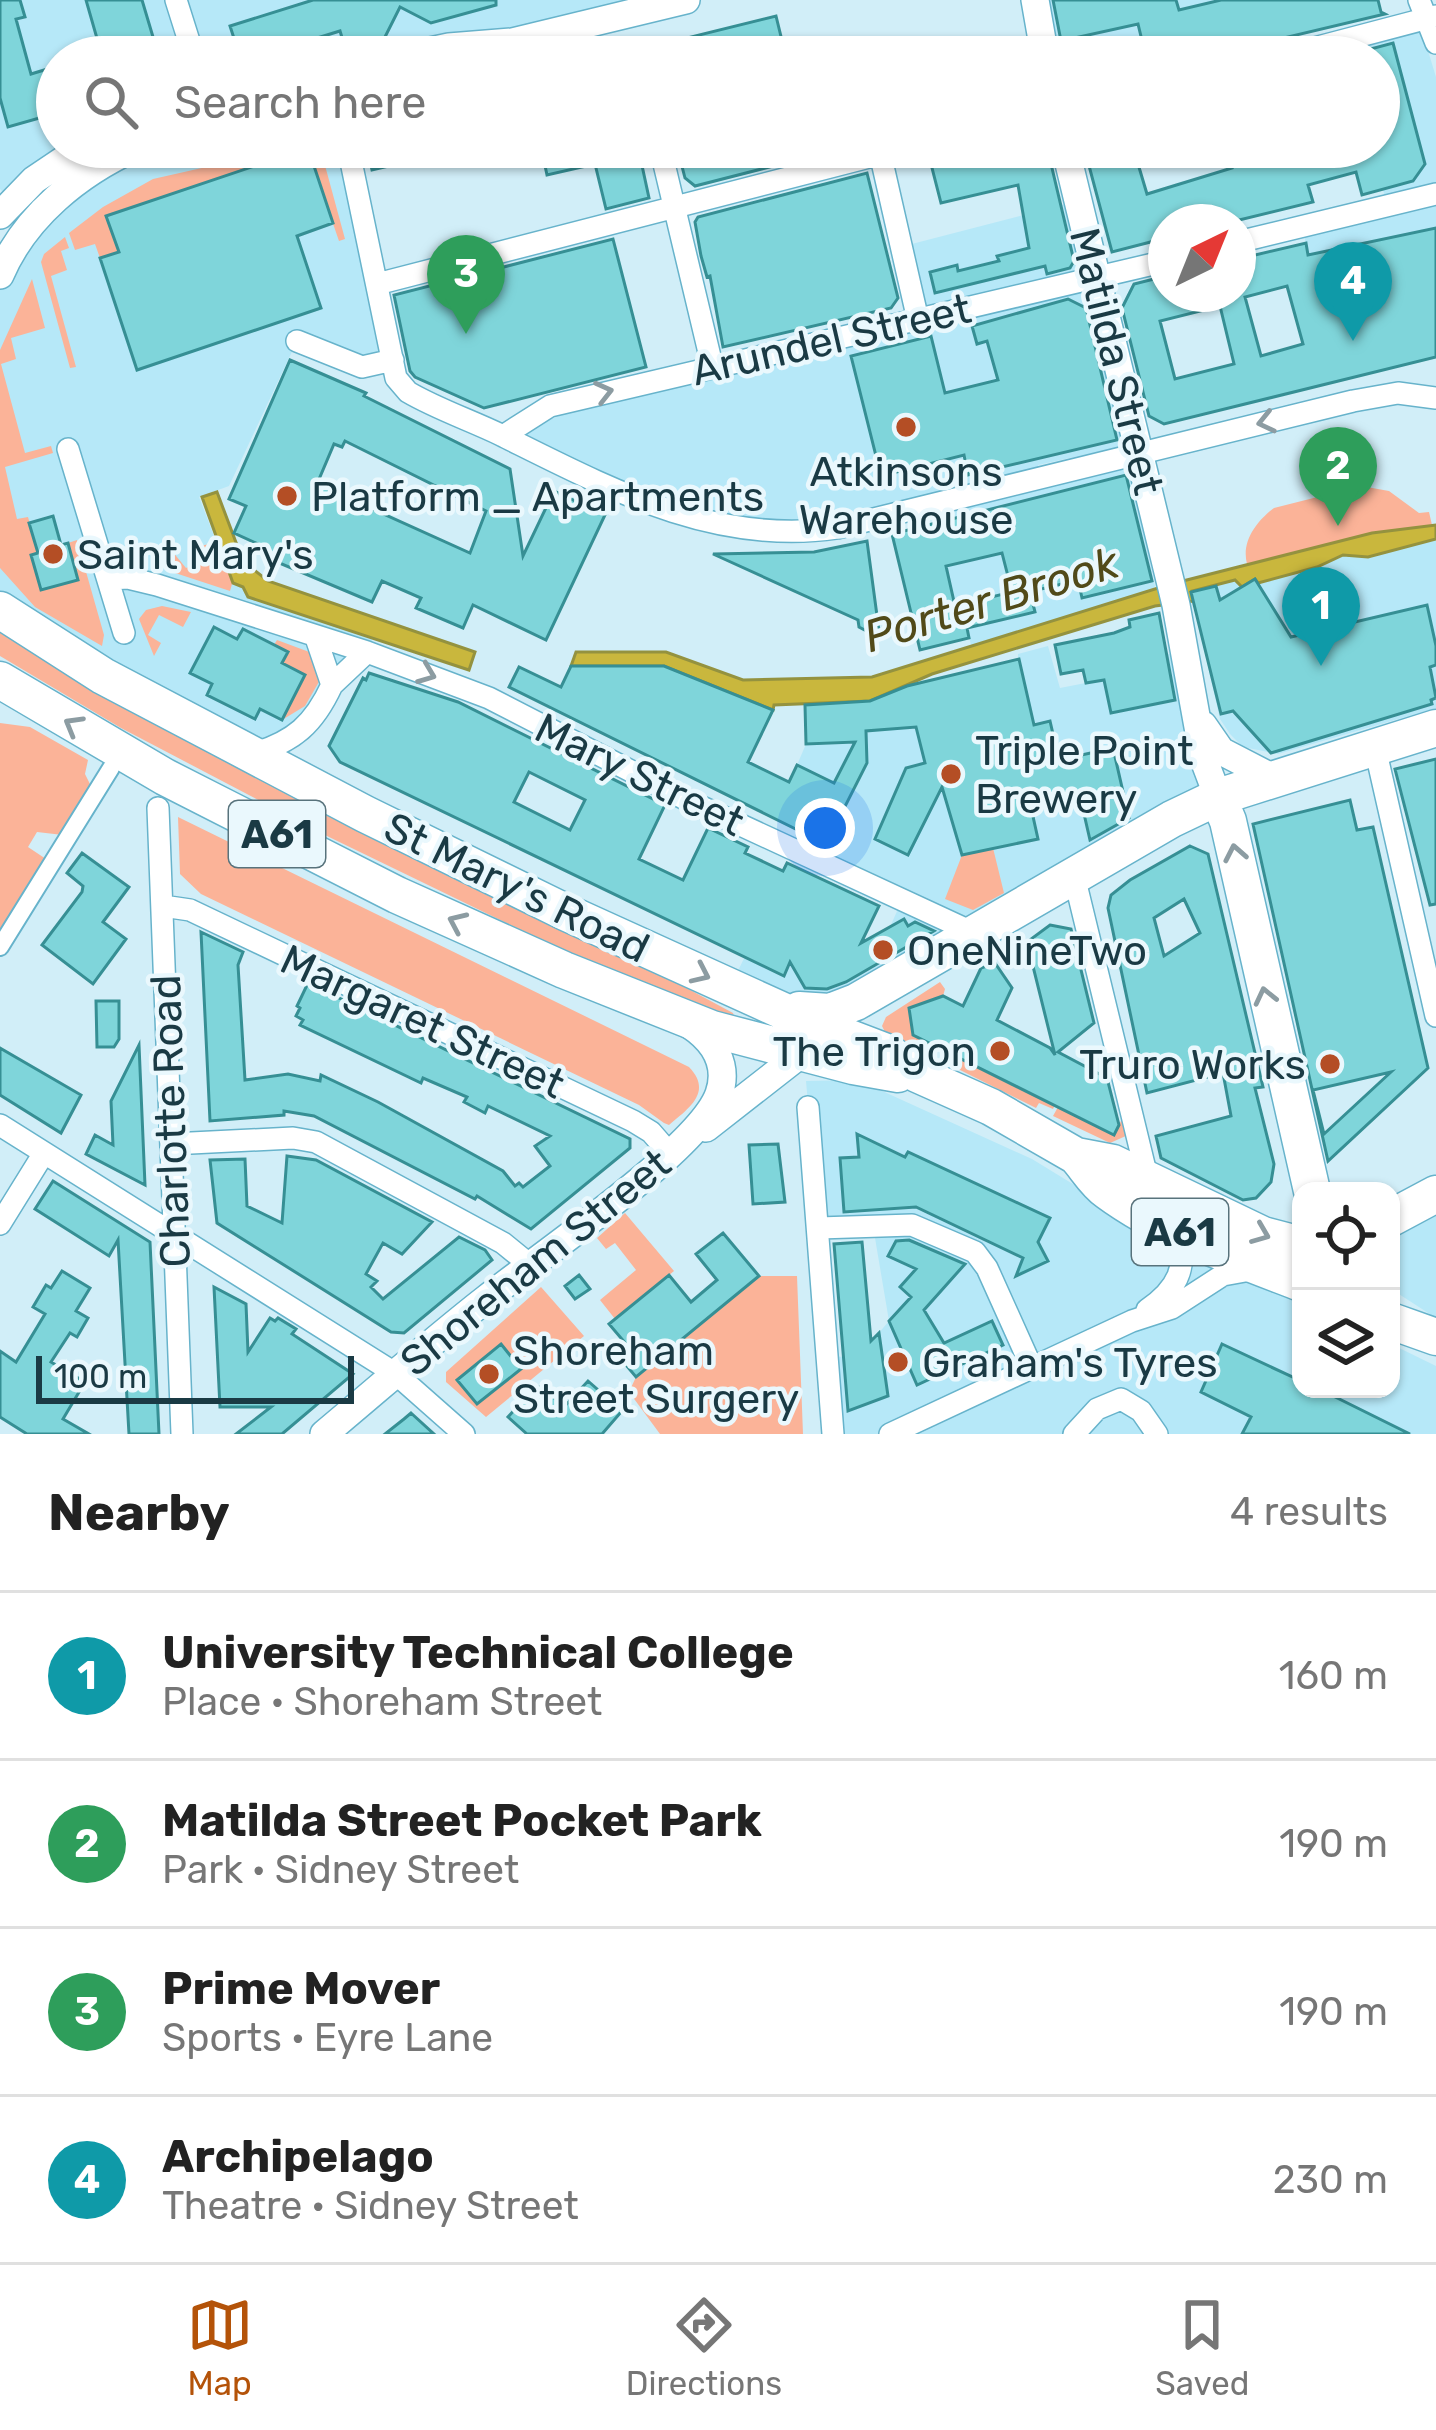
<!DOCTYPE html>
<meta charset="utf-8">
<style>
body{margin:0;font-family:Rubik,sans-serif;background:#f6f6f6;color:#222}
.controls{position:absolute;right:36px;bottom:36px;display:grid;overflow:hidden;border-radius:24px;box-shadow:0 3px 9px #0004}
.controls button{width:108px;height:108px;display:grid;place-items:center;padding:0;border:0;border-bottom:3px solid #e0e0e0;background:#fff;color:#222;font:60px sans-serif}
.compass{position:absolute;left:1148px;top:204px;width:108px;height:108px;border-radius:50%;background:#fff;box-shadow:0 3px 9px #0004;rotate:43deg}
.scale{position:absolute;left:36px;bottom:30px;width:318px;box-sizing:border-box;padding-left:12px;border:6px solid #1a3a44;border-top:0;font-size:33px;line-height:42px;white-space:nowrap;color:#1a3a44;-webkit-text-stroke:9px #eaf8fd;paint-order:stroke}
.you{position:absolute;left:825px;top:828px;width:42px;height:42px;margin:-30px;border:9px solid #fff;border-radius:50%;background:#1a73e8;box-shadow:0 0 0 18px #1a73e833}
.badge{display:grid;place-items:center;width:78px;height:78px;border-radius:50%;background:#b45309;color:#fff;font-size:39px;font-weight:700}
.pin{position:absolute;translate:-50% -99px;filter:drop-shadow(0 3px 6px #0008)}
.pin::after{content:'';position:absolute;top:63px;width:42px;height:36px;background:inherit;clip-path:polygon(0 0,100% 0,50% 100%)}
.list{margin:0;padding:0;list-style:none}
h2{display:flex;justify-content:space-between;align-items:center;height:156px;margin:0;padding:0 48px;font-size:51px}
h2 small{font-size:39px;font-weight:400;color:#767676}
.list li{display:grid;grid-template-columns:78px 1fr auto;gap:36px;align-items:center;box-sizing:border-box;height:168px;padding:0 48px;border-top:3px solid #e0e0e0}
.list b{display:block;font-size:45px;white-space:nowrap}
.list p{margin:0;font-size:39px;white-space:nowrap;color:#767676}
.list em{font-size:39px;font-style:normal;color:#767676}
.icon{flex:none;width:66px;height:66px;fill:none;stroke:currentColor;stroke-width:2;stroke-linecap:round;stroke-linejoin:round}
.map{position:relative;flex:none;width:1436px;height:1434px;overflow:hidden}
.search{position:absolute;background:#fff;box-shadow:0 3px 9px #0004;left:36px;right:36px;top:36px;height:132px;display:flex;align-items:center;gap:30px;box-sizing:border-box;padding:0 42px;border-radius:66px;color:#767676;font-size:45px}
.sheet{height:828px;background:#fff}
nav{display:flex;justify-content:space-around;align-items:center;box-sizing:border-box;height:168px;border-top:3px solid #e0e0e0;background:#fff;font-size:33px;color:#767676}
nav a{display:grid;justify-items:center;gap:6px}
nav .on{color:#b45309}
.map>svg:first-child{display:block}
.built{fill:#b6e8f8}
.green{fill:#fbb398}
.water{fill:#c9b73d;stroke:#94923f;stroke-width:3}
.building{fill:#7fd5da;stroke:#368f94;stroke-width:3;fill-rule:evenodd}
.lines{fill:none;stroke-linecap:round;stroke-linejoin:round}
.pedestrian-casing{stroke:#67b3cb;stroke-width:20}
.minor-casing{stroke:#67b3cb;stroke-width:24}
.tertiary-casing{stroke:#67b3cb;stroke-width:30}
.trunk-casing{stroke:#67b3cb;stroke-width:39}
.pedestrian{stroke:#fff;stroke-width:16}
.minor{stroke:#fff;stroke-width:21}
.tertiary{stroke:#fff;stroke-width:27}
.trunk{stroke:#fff;stroke-width:36}
.oneway{stroke:#8c9ca2}
.poi-dot{fill:#b44e25;stroke:#eaf8fd;stroke-width:4.5}
.labels{text-anchor:middle;stroke-width:9;stroke-linejoin:round;paint-order:stroke}
.shield{fill:#eaf8fd;stroke:#58737c;stroke-width:3}
.shield-label{font-size:39px;font-weight:bold;fill:#1a3a44}
.street-label{font-size:42px;fill:#1a3a44;stroke:#eaf8fd}
.poi-label{font-size:42px;fill:#1a3a44;stroke:#eaf8fd;text-anchor:start}
.water-label{font-size:45px;font-style:italic;fill:#514a19;stroke:#eaf8fd}
</style>
<div class="map">
<svg width="1436" height="1434" viewBox="0 0 1436 1434">
<rect width="100%" height="100%" fill="#d1eef8"/>
<!-- built -->
<path class="built" d="M0,0H686L402,57H57V147H83L7,196L0,189Z
M1035,0H1246L1260,56L1045,57Z
M1421,28L1436,77V301L1322,315L1302,226L1387,205L1372,147H1379V57H1349L1346,48Z
M136,147H348L393,360L376,365L297,341L229,486L199,497L228,572L255,600L373,638L367,652L276,747L0,610V275L9,255Z
M1074,202L1124,446L1038,465L1041,477L837,528L720,526L503,436L585,407L923,324L904,246Z
M1129,462L1155,586L1152,590L971,645L965,620H959L933,517Z
M1436,539V708L1278,754L1243,747L1230,734L1220,719L1191,592L1236,580L1317,567L1343,555L1368,557Z
M1048,646L1060,688L1142,672L1139,660L1185,651L1218,797L844,1008L730,987L756,934L828,963L890,927L902,900L817,860L851,794L797,765L806,744L805,705L870,701L907,686L1018,659V654Z
M858,1080L1032,1159L1166,1241L1301,1300V1389H1391V1344L1436,1366V1434H833L828,1357L872,1356L871,1342L889,1321L873,1226L819,1228L806,1081Z
M1436,1205V1318L1391,1289V1228Z"/>
<!-- green -->
<path class="green" d="M295,147H320L345,239L339,241L307,148L107,216L119,252L100,258L95,244L75,250L69,233L103,207L153,179Z
M65,237L69,248L61,251L67,270L51,276L76,367L70,368L41,262L44,254Z
M32,279L45,328L11,338L16,359L1,364L25,453L51,446L53,453L5,467L17,519L28,517L38,553L78,580L68,543L77,540L104,635L102,646L35,607L0,568V350Z
M1361,486L1389,491L1419,513L1429,512L1432,525L1372,533L1247,564C1241,541 1257,521 1274,508Z
M216,542L228,572L234,577L230,591L166,570L172,551L186,568L198,562L190,549Z
M162,606L191,612L183,627L159,615L148,635L161,643L154,656L139,619L146,610Z
M0,624L250,767L279,790L623,954L733,1013L736,1022L638,987L329,837L121,728L0,656Z
M277,640L312,653L320,680L305,706L282,720L305,675L282,663L288,652L274,645Z
M0,723L30,727L88,760L85,774L92,788L63,835L37,832L28,847L49,861L0,939Z
M178,817L689,1067C713,1092 689,1108 669,1125L664,1123L639,1105L201,894L180,874Z
M993,848L1004,893L973,910L945,899L962,855Z
M940,982L945,989L943,996L909,1008L913,1035L931,1045L927,1054L885,1032L882,1026L886,1017Z
M957,1057L1055,1105L1053,1109L1039,1103L1036,1108L952,1066Z
M1058,1107L1114,1135L1122,1119L1128,1135L1110,1143L1053,1116Z
M625,1213L674,1271L615,1319L600,1300L636,1270L615,1243L606,1249L597,1238Z
M759,1276H797L803,1434H660L629,1392L636,1377Z
M541,1287L584,1336L486,1417L446,1382V1372Z"/>
<!-- water -->
<path class="water" d="M217,492L243,561L268,581L475,652L469,670L248,597L243,587L233,583L202,497Z
M1436,525V539L1368,557L1343,555L1317,567L1258,583L1255,579L1242,587L1235,580L1192,591L1194,601L1155,606L932,674L870,701L774,705L773,710L664,666H571L576,652H666L743,680L872,677L1171,584L1372,533Z"/>
<!-- building -->
<path class="building" d="M0,0H20L25,17L16,19L31,74L57,66V113L8,127L0,98Z
M86,0H142L159,57H118L114,45L100,49Z
M313,0H496V5L431,23L400,7L384,39L346,51L340,31L256,57H240L230,26Z
M1053,0H1176L1179,10L1221,0H1378L1381,12L1385,14L1204,57H1146L1138,24L1061,41Z
M776,16L786,57H635L634,51Z
M1393,43L1425,164L1413,181L1362,195L1356,172L1308,185L1313,202L1231,222H1166V238L1112,252L1084,147H1133L1147,194L1232,168L1226,147H1277L1280,160L1331,147H1379V57L1348,55Z
M367,147H439L440,154L372,170Z
M541,147H638L649,198L606,209L595,164L547,175Z
M677,147H848L695,186L685,178Z
M986,147H1047L1074,261L1070,268L1047,274L1045,266L935,293L930,272L957,265L958,271L999,261L997,256L1029,248L1018,185L941,203L930,160Z
M308,148L333,223L297,236L321,308L137,370L100,258L119,252L106,216Z
M867,173L898,298L891,308L723,347L710,276L707,277L701,256L695,222L698,217Z
M1436,228V357L1164,424L1149,416L1122,308L1134,284L1166,276V294H1238V259L1306,243L1308,255ZM1287,286L1303,344L1261,356L1245,297ZM1220,306L1234,364L1175,379L1160,321Z
M613,239L646,367L484,408L415,377L410,371L394,295Z
M1068,299L1086,308L1117,440L968,475L964,455L881,476L851,356L931,336L945,393L998,380L987,341L977,344L972,326Z
M290,360L366,393L364,396L510,469L523,556L554,491L605,515L546,640L473,605L463,628L416,608L421,598L382,581L372,602L265,557L269,549L234,533L246,506L229,499ZM345,441L486,511L470,553L317,484L334,444L342,447Z
M1126,475L1152,581L1082,598L1078,580L1037,590L1038,594L1031,596L1035,612L967,628L969,638L920,650L892,534ZM1002,553L1012,592L955,606L946,566Z
M53,516L61,545L68,543L78,580L41,590L31,555L38,553L29,523Z
M867,541L880,638L859,627L858,620L713,554L814,552Z
M1255,579L1291,637L1427,605L1436,646V665L1430,667L1436,698L1431,700L1432,704L1271,753L1233,711L1221,714L1191,592L1216,586L1220,600Z
M1159,613L1175,700L1111,713L1104,680L1086,683L1083,670L1061,674L1055,645L1114,633L1130,627L1129,620Z
M214,627L237,639L243,629L288,652L282,663L305,675L282,720L260,709L255,719L207,695L212,684L190,673Z
M1019,659L1034,725L1050,721L1059,760L1113,748L1129,818L1090,840L1079,792L1030,803L1038,839L962,855L942,787L908,855L875,839L906,768L925,763L916,727L866,731L867,763L826,844L509,687L519,667L561,687L571,666H664L773,710L748,762L789,782L797,765L834,783L855,742L806,744L805,705L870,701L907,686Z
M369,673L458,702L665,805L639,859L683,880L708,828L748,847L745,853L783,871L787,863L879,906L861,943L904,919L908,926L915,922L934,931L846,982L827,989L805,988L790,962L784,976L340,762L329,746L363,678L366,680ZM529,772L585,800L570,830L514,802Z
M1436,759V904L1430,905L1395,769Z
M1350,800L1357,830L1373,827L1428,1068L1328,1161L1253,824ZM1391,1072L1324,1134L1313,1090Z
M1190,846L1208,854L1263,1087L1255,1088L1274,1164L1271,1182L1256,1198L1243,1200L1161,1158L1156,1136L1231,1116L1223,1073L1147,1093L1108,908L1111,895L1130,880ZM1184,899L1200,933L1164,956L1154,918Z
M82,853L129,887L103,922L126,939L93,984L42,945L82,892L83,886L67,873Z
M1050,925L1071,929L1094,1023L1058,1052L1107,1078L1119,1125L1114,1135L913,1035L909,1008L943,996L963,1006L981,968L995,963L1012,988L997,1020L1050,1048L1055,1055L1027,942Z
M201,932L243,952L238,965L245,1080L288,1074L320,1081L321,1075L378,1102L503,1171L515,1186L519,1183L523,1187L550,1166L535,1146L550,1136L488,1106L485,1113L464,1102L467,1097L423,1078L421,1083L300,1025L303,1020L296,1016L300,1008L297,1006L308,983L630,1139V1148L531,1229L477,1196L475,1199L314,1116L284,1111V1115L210,1121Z
M96,1001H119V1039L114,1047H97Z
M139,1045L145,1185L86,1154L95,1135L113,1145L111,1101Z
M0,1048L81,1095L61,1133L0,1095Z
M857,1134L905,1157L908,1152L1050,1218L1038,1242L1048,1261L1016,1276L1023,1258L916,1207L844,1212L840,1158L859,1157Z
M778,1144L785,1202L753,1204L749,1145Z
M287,1156L316,1160L432,1222L402,1254L383,1243L366,1274L377,1281L371,1287L383,1299L459,1237L485,1250L492,1260L404,1333L391,1332L217,1223L210,1160L245,1159L247,1206L282,1223Z
M53,1181L150,1242L159,1434H129L118,1240L109,1256L35,1209Z
M723,1233L759,1276L636,1377L621,1359L632,1351L609,1324L669,1275L691,1302L717,1280L696,1254Z
M909,1240L965,1264L924,1310L944,1343L992,1321L1003,1345L917,1385L889,1321L911,1297L900,1287L916,1269L888,1256L896,1241Z
M862,1242L871,1341L879,1333L888,1396L848,1411L834,1244Z
M62,1271L90,1288L76,1311L88,1318L77,1337L70,1333L51,1362L85,1382L63,1419L89,1434H27L0,1417V1351L16,1362L45,1314L33,1307L46,1285L51,1288Z
M579,1275L590,1289L575,1299L565,1286Z
M214,1287L246,1304L248,1352L270,1318L275,1321L278,1318L296,1329L292,1334L353,1374L282,1434H236L271,1407H220Z
M501,1344L521,1369L477,1404L457,1380Z
M1222,1344L1301,1381V1389H1319L1410,1434H1242L1251,1417L1201,1392Z
M588,1381L622,1411L602,1434H527L508,1417L535,1387H542L564,1407Z
M411,1413L434,1434H385L404,1419Z"/>
<g class="lines">
<!-- pedestrian casing -->
<g class="pedestrian-casing">
<path id="pedestrian" d="M0,947L111,768"/>
</g>
<!-- minor casing -->
<g class="minor-casing">
<path id="minor" d="M176,0L194,57
M1419,0L1436,43
M1280,57L1436,16
M348,147L396,378L408,392C437,409 470,420 501,435C608,488 714,546 837,528L1353,401L1398,393L1436,398
M660,147L712,365
M880,153L918,320
M1238,242L1436,194
M377,284L908,147
M297,341L362,367L393,360
M503,436L550,406L1166,261
M68,449L124,633
M110,579L128,578L157,585L367,652L489,698L691,802L976,934
M332,685L367,652
M1375,748L1436,1016
M252,754C294,742 314,724 332,685L316,638
M158,808L182,1434
M1074,876L1148,1181
M163,906L190,910L633,1121L651,1132L671,1155
M808,1107L833,1434
M0,1125L396,1374L464,1434
M171,1144L293,1138L316,1142L503,1243L530,1265
M0,1224L44,1153
M819,1228L912,1225L975,1252L987,1268L1032,1368
M1147,1310C1176,1290 1192,1265 1173,1231
M890,1434L1132,1321L1172,1308L1223,1275L1256,1269
M1074,1434L1097,1409L1121,1399L1141,1411L1157,1434"/>
</g>
<!-- tertiary casing -->
<g class="tertiary-casing">
<path id="tertiary" d="M1035,0L1045,57
M402,57L449,47L512,42L686,0
M1065,147L1176,605L1204,760L1218,797
M0,215L34,180L83,147
M0,275C25,216 79,173 136,147
M1203,725L1221,751L1275,779
M706,1128L802,1053
M324,1434C378,1389 431,1342 486,1299C537,1258 700,1148 719,1094C729,1065 714,1041 690,1025"/>
</g>
<!-- trunk casing -->
<g class="trunk-casing">
<path id="trunk" d="M0,610L103,676L365,814L565,912L805,1021L889,1053L917,1074L991,1107L1076,1156L1113,1163L1263,1235L1301,1245
M0,680L165,777L397,895L564,970L712,1029L853,1066L898,1074
M1218,797L1228,821L1312,1191
M799,1010L830,1012L856,1002L1172,819L1218,797L1436,728
M1076,1156C1086,1167 1095,1183 1107,1191C1164,1233 1236,1258 1301,1283
M1391,1218L1436,1194
M1391,1321L1436,1337"/>
</g>
<!-- pedestrian -->
<use href="#pedestrian" class="pedestrian"/>
<!-- minor -->
<use href="#minor" class="minor"/>
<!-- tertiary -->
<use href="#tertiary" class="tertiary"/>
<!-- trunk -->
<use href="#trunk" class="trunk"/>
</g>
<!-- one-way arrows -->
<defs><path id="oneway-chevron" d="M-2-3.5L2.5 0L-2 3.5" fill="none" stroke-width="1.6" stroke-linecap="round" stroke-linejoin="round" transform="scale(3)"/></defs>
<g class="oneway">
<use href="#oneway-chevron" transform="translate(604 392) rotate(-14)"/>
<use href="#oneway-chevron" transform="translate(1266 422) rotate(167)"/>
<use href="#oneway-chevron" transform="translate(427 674) rotate(21)"/>
<use href="#oneway-chevron" transform="translate(73 725) rotate(-150)"/>
<use href="#oneway-chevron" transform="translate(1235 853) rotate(-101)"/>
<use href="#oneway-chevron" transform="translate(457 922) rotate(-156)"/>
<use href="#oneway-chevron" transform="translate(701 974) rotate(25)"/>
<use href="#oneway-chevron" transform="translate(1265 996) rotate(-103)"/>
<use href="#oneway-chevron" transform="translate(1261 1234) rotate(22)"/>
</g>
<!-- markers -->
<g class="poi-dot">
<circle cx="906" cy="427" r="12"/>
<circle cx="287" cy="496" r="12"/>
<circle cx="53" cy="554" r="12"/>
<circle cx="951" cy="774" r="12"/>
<circle cx="883" cy="950" r="12"/>
<circle cx="1000" cy="1051" r="12"/>
<circle cx="1330" cy="1064" r="12"/>
<circle cx="898" cy="1362" r="12"/>
<circle cx="489" cy="1374" r="12"/>
</g>
<g class="labels">
<!-- shield labels -->
<g class="shield">
<rect x="229" y="801" width="96" height="66" rx="9"/>
<rect x="1132" y="1199" width="96" height="66" rx="9"/>
</g>
<g class="shield-label">
<text x="277" y="848">A61</text>
<text x="1180" y="1246">A61</text>
</g>
<!-- street labels -->
<g class="street-label">
<text transform="translate(831 339) rotate(-13)" y="15">Arundel Street</text>
<text transform="translate(1117 361) rotate(76)" y="15">Matilda Street</text>
<text transform="translate(640 774) rotate(26)" y="15">Mary Street</text>
<text transform="translate(517 887) rotate(26)" y="15">St Mary's Road</text>
<text transform="translate(423 1021) rotate(25)" y="15">Margaret Street</text>
<text transform="translate(170 1121) rotate(-92)" y="15">Charlotte Road</text>
<text transform="translate(535 1262) rotate(-39)" y="15">Shoreham Street</text>
</g>
<!-- poi labels -->
<g class="poi-label">
<text x="906" y="486" text-anchor="middle">Atkinsons<tspan x="906" dy="48">Warehouse</tspan></text>
<text x="311" y="511">Platform _ Apartments</text>
<text x="77" y="569">Saint Mary's</text>
<text x="975" y="765">Triple Point<tspan x="975" dy="48">Brewery</tspan></text>
<text x="907" y="965">OneNineTwo</text>
<text x="976" y="1066" text-anchor="end">The Trigon</text>
<text x="1306" y="1079" text-anchor="end">Truro Works</text>
<text x="513" y="1365">Shoreham<tspan x="513" dy="48">Street Surgery</tspan></text>
<text x="922" y="1377">Graham's Tyres</text>
</g>
<!-- water labels -->
<g class="water-label">
<text transform="translate(991 599) rotate(-17)" y="16">Porter Brook</text>
</g>
</g>
</svg>
<div class="controls">
<button><svg class="icon" aria-label="locate" viewBox="0 0 24 24"><circle cx="12" cy="12" r="6"/><path d="M12 2v4M12 18v4M2 12h4M18 12h4"/></svg></button>
<button><svg class="icon" aria-label="layers" viewBox="0 0 24 24"><path d="M12 4l9 5-9 5-9-5zM3 14l9 5 9-5"/></svg></button>
</div>
<svg class="compass" viewBox="-18 -18 36 36"><path d="M0-13l5 13h-10z" fill="#e53935"/><path d="M0 13l5-13h-10z" fill="#767676"/></svg>
<div class="scale">100 m</div>
<div class="you"></div>
<div class="pin badge" style="left:1321px;top:666px;background:#0f9aa8">1</div>
<div class="pin badge" style="left:1338px;top:526px;background:#2e9e5b">2</div>
<div class="pin badge" style="left:466px;top:334px;background:#2e9e5b">3</div>
<div class="pin badge" style="left:1353px;top:341px;background:#0f9aa8">4</div>
<div class="search"><svg class="icon" aria-label="search" viewBox="0 0 24 24"><circle cx="10" cy="10" r="6"/><path d="M15 15l6 6"/></svg>Search here</div>
</div>
<section class="sheet">
<h2>Nearby<small>4 results</small></h2>
<ul class="list">
<li><span class="badge" style="background:#0f9aa8">1</span><div><b>University Technical College</b><p>Place · Shoreham Street</p></div><em>160 m</em></li>
<li><span class="badge" style="background:#2e9e5b">2</span><div><b>Matilda Street Pocket Park</b><p>Park · Sidney Street</p></div><em>190 m</em></li>
<li><span class="badge" style="background:#2e9e5b">3</span><div><b>Prime Mover</b><p>Sports · Eyre Lane</p></div><em>190 m</em></li>
<li><span class="badge" style="background:#0f9aa8">4</span><div><b>Archipelago</b><p>Theatre · Sidney Street</p></div><em>230 m</em></li>
</ul>
</section>
<nav>
<a class="on"><svg class="icon" aria-label="map" viewBox="0 0 24 24"><path d="M3 6l6-2 6 2 6-2v14l-6 2-6-2-6 2zM9 4v14M15 6v14"/></svg>Map</a>
<a><svg class="icon" aria-label="directions" viewBox="0 0 24 24"><path d="M12 3l9 9-9 9-9-9zM9 14v-3h6M13 9l2 2-2 2"/></svg>Directions</a>
<a><svg class="icon" aria-label="saved" viewBox="0 0 24 24"><path d="M7 4h10v16l-5-4-5 4z"/></svg>Saved</a>
</nav>
